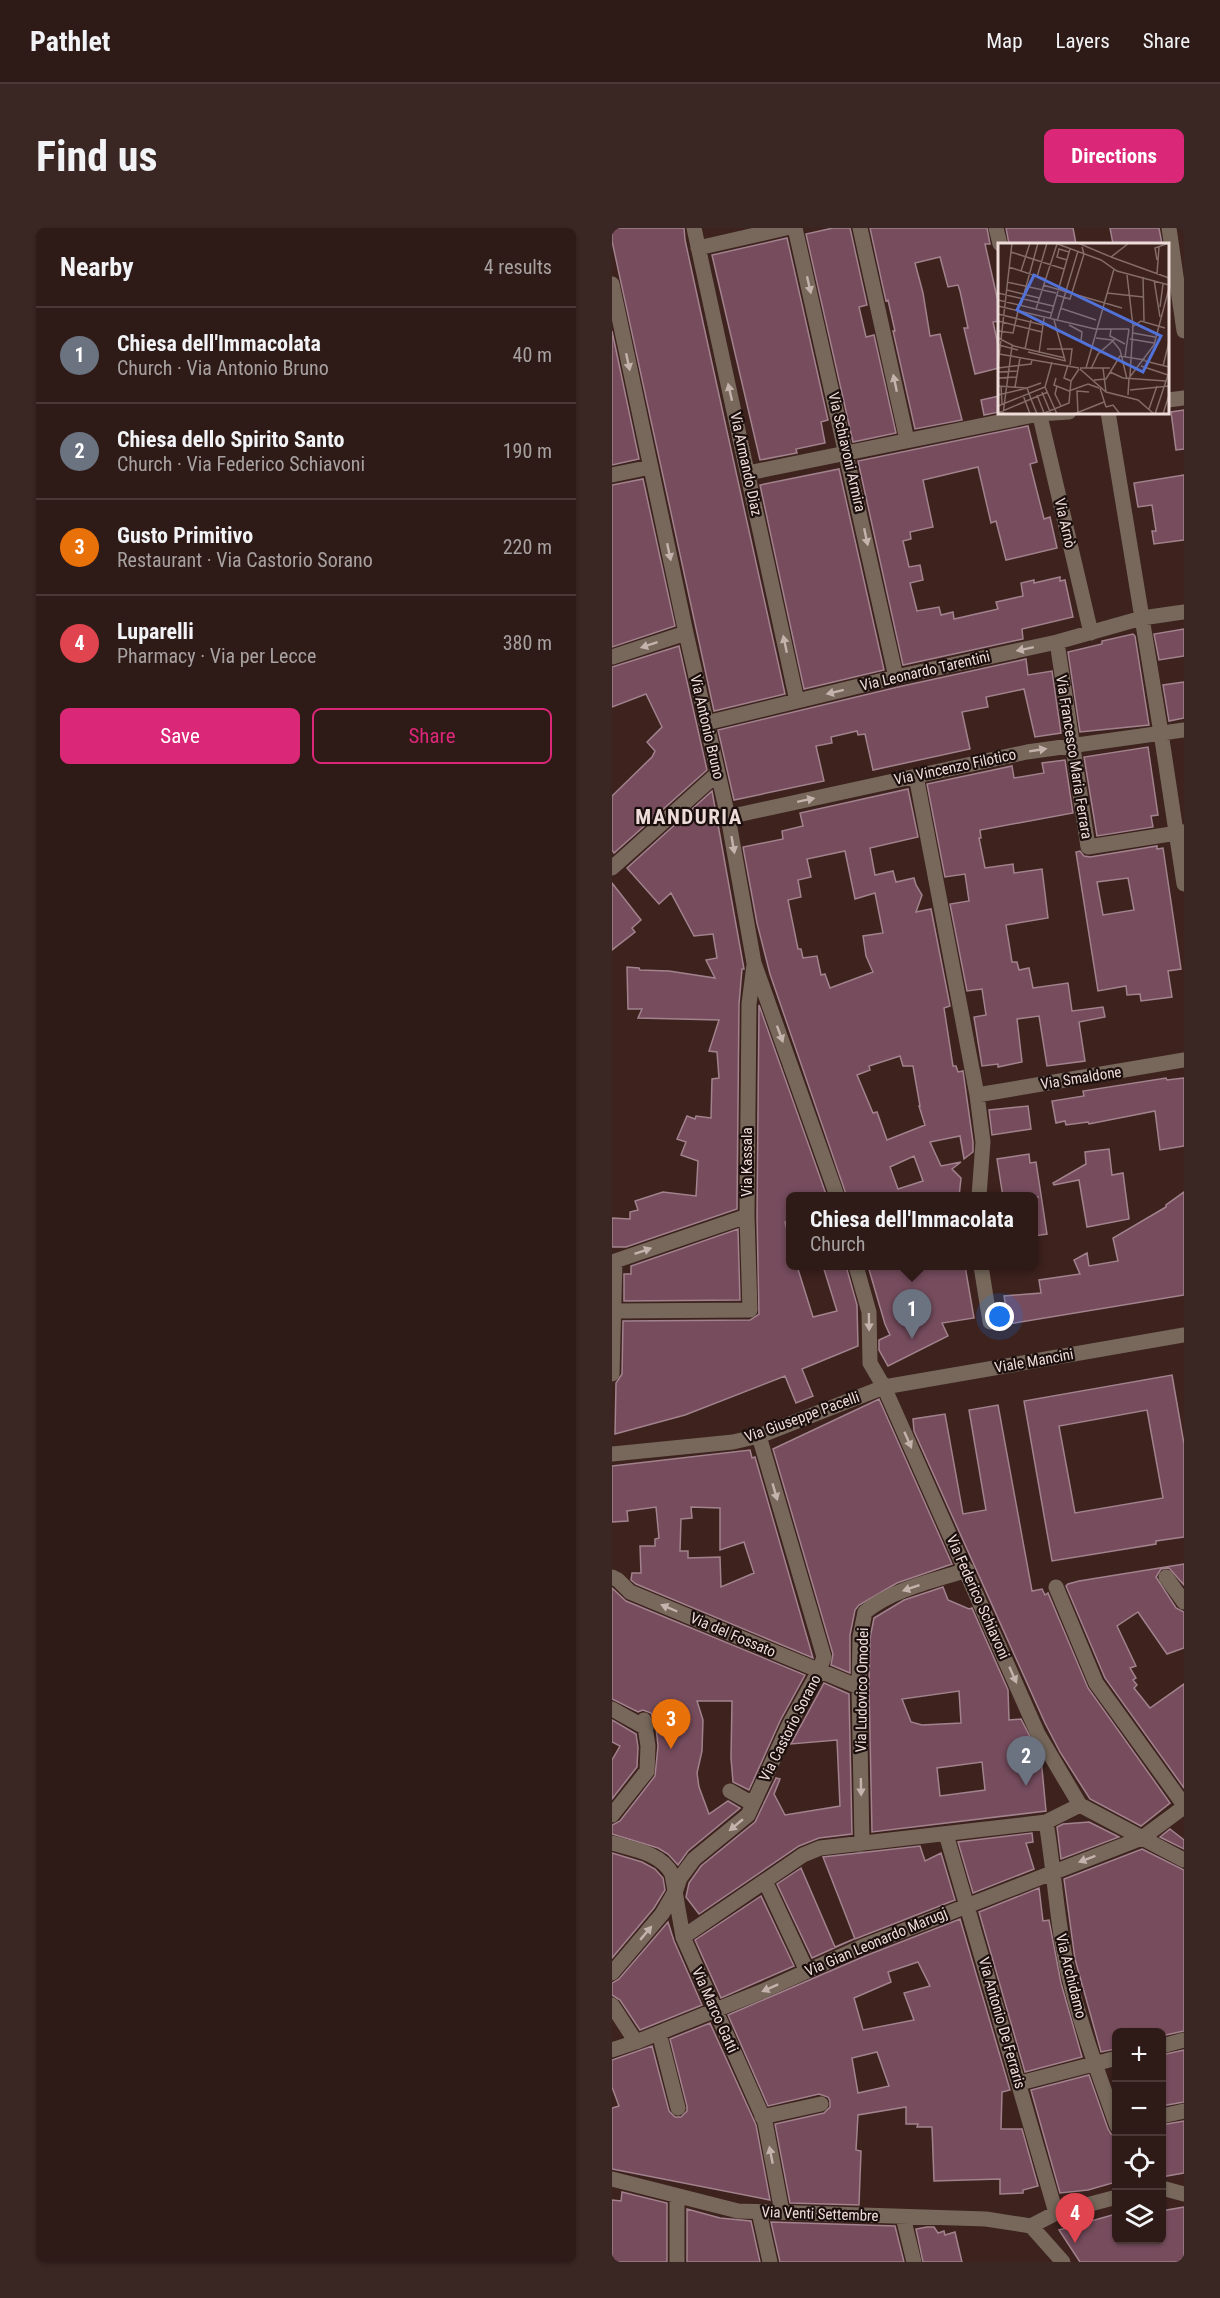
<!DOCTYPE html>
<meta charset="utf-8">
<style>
body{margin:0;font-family:"Roboto Condensed",sans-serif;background:#3a2723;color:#f1f3f6}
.controls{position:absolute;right:18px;bottom:18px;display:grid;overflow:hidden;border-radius:9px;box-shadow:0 2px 4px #0004}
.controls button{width:54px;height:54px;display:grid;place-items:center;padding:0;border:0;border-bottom:2px solid #493835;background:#2e1a16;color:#f1f3f6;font:30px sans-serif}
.you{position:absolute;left:388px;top:1089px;width:21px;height:21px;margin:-15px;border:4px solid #fff;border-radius:50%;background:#1a73e8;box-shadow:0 0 0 9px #1a73e833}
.badge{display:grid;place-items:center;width:39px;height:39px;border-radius:50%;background:#db2777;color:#fff;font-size:20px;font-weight:700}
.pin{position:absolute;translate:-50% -50px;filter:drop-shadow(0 2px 3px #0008)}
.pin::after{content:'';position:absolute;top:32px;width:21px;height:18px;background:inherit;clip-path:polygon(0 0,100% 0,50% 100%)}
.popup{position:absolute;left:174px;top:964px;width:252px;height:78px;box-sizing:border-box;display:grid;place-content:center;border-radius:9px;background:#2e1a16;filter:drop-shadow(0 2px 4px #0005);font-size:20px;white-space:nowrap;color:#a7a1a1}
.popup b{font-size:22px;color:#f1f3f6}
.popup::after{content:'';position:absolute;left:50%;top:100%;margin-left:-12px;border:12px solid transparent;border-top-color:#2e1a16}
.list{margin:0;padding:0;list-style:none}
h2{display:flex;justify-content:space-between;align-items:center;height:78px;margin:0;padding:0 24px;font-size:26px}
h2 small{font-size:20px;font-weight:400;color:#a7a1a1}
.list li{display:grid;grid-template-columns:39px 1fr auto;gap:18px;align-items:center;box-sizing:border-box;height:96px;padding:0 24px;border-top:2px solid #493835}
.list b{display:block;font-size:22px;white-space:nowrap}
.list p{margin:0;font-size:20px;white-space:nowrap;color:#a7a1a1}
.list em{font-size:20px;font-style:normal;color:#a7a1a1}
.actions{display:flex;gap:12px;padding:18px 24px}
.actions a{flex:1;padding:14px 0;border:2px solid #db2777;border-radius:9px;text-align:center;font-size:21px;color:#db2777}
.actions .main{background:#db2777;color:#fff}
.icon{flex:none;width:33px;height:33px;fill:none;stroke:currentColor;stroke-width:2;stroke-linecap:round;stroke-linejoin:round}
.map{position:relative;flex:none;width:572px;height:2034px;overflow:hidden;border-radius:9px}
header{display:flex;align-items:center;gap:36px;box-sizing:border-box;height:84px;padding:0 30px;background:#2e1a16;border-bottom:2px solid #493835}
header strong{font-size:28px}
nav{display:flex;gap:33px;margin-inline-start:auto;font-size:21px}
.intro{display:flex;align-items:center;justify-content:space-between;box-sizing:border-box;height:144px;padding:0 36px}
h1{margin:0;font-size:42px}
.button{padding:15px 27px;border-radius:9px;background:#db2777;color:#fff;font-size:21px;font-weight:700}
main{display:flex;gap:36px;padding:0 36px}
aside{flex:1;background:#2e1a16;border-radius:9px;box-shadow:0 2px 4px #0004}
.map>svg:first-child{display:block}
.building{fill:#774d5e;stroke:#a1828d;stroke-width:1.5;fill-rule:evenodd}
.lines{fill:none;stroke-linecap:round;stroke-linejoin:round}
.minor{stroke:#77685b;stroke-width:15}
.oneway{fill:#c4b3ad}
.labels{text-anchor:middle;stroke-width:4.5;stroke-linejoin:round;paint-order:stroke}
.street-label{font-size:15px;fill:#eedcd9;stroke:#1b0f0e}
.district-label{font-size:21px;font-weight:bold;letter-spacing:1.5px;fill:#eedcd9;stroke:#1b0f0e}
.inset-road{fill:none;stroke:#846c69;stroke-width:1.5}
.view{fill:#5172d8;fill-opacity:0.15;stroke:#5172d8;stroke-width:3}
.inset-edge{fill:none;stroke:#eedcd9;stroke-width:3}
</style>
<header>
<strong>Pathlet</strong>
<nav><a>Map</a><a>Layers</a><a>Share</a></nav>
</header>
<div class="intro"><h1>Find us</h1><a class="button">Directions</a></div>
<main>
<aside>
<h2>Nearby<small>4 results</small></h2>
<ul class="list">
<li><span class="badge" style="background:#6b7280">1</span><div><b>Chiesa dell'Immacolata</b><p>Church · Via Antonio Bruno</p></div><em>40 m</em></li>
<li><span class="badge" style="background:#6b7280">2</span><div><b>Chiesa dello Spirito Santo</b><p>Church · Via Federico Schiavoni</p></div><em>190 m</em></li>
<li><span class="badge" style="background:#e8710a">3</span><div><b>Gusto Primitivo</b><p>Restaurant · Via Castorio Sorano</p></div><em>220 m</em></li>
<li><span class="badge" style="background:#e0444e">4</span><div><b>Luparelli</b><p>Pharmacy · Via per Lecce</p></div><em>380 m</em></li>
</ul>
<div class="actions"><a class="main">Save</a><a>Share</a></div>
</aside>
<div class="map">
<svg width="572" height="2034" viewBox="0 0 572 2034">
<rect width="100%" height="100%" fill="#3d221e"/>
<!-- building -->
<path class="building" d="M0,0H72L73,12L92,99L173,466L102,483L0,13Z
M221,0H238L255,77L247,79L254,109L262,107L284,205L241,214L194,6Z
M258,0H375L378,16H373L387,78V93L381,94L387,121V140L363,146L352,100H356L348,63L346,57L336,59L328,29L303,35L311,65L318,108L328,106L350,192L303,201L281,103H283L276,72L274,73Z
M394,0H461L464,16H397Z
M498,0H547L550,16H501Z
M175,10L216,192L209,194L213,215L184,221L185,225L148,232L100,27Z
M0,103L27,231L0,237Z
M387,168V184L372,187L369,172Z
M572,182V221L564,222L559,184Z
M416,198L425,234L418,236L432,291L438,289L445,320L394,332L384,293L379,295L366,239L311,252L321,299L298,304L299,311L291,313L297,339L308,337L311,352L298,355L305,383L327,379L329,387L341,384L342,391L386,381L384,374L411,368L409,355L422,352V355L448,349V353L453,352L461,389L410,401L411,411L291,437L246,233Z
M227,241L272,442L192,461L148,257Z
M572,247V312L542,316L540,303H544L540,277L526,279L522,255Z
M31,251L63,398L0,419V257Z
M572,401V428L547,432L542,406Z
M521,406L523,408L537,497L468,504L456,424L490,416V413Z
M67,418L95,542L2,625L0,622V568L40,529L43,523L35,514L50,499L34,466L0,479V439Z
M414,431L416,447L440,443L449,505L423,509L412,461L374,469L376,479L350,484L358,521L261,542L253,506L246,507L245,503L219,509L220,515L204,518L212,553L122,572L106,502L286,459Z
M572,454V490L557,493L551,457Z
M536,519L546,587L539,588L541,599L485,608L472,529Z
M453,532L461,585L368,602L369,610H367L373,640L401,636L402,645L430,641L436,690L394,697L400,734H405L407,742L417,740L421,760L456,755L460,783L491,779L493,789L467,794L473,833L435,838L427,788L405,791L410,834L386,839V836L370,838L362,789L374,787L370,761L355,763L338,676L357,673L353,646L333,649L315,556L400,538L402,550L432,545L430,535Z
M296,561L306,609L258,620L263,647L281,643L284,654L302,650L304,657L310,667L304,684L319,681L338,778L332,780L341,838H344L346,844L351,843L361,914V924L352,931L348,908L318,914L329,938L349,934L340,941L349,950L347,969H235L158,746L145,695L131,619L171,611L170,603L191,598L188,585ZM233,623L243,671L263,665L271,705L251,708L254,728L261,744L218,760L213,746L209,747L205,728L191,730L189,721H186L176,672L189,669L186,652L199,649L195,631ZM288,828L291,838H301L308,878H307L313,897L275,912L265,884L261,885L245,847L258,842L257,838ZM302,928L311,953L286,961L278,939Z
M100,563L132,741H130L127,776L125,981L14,1019H0V990L18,991V984L26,982L23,973L51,964L84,968L86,933L69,927L74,914L65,911L75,888L83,891L84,888L99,890L100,851L107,850L105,824L97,823L107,792L26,790L30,781H16L15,739L27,740L28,742L57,743L103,750L94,732L105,730L101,706L82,708L59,665L47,676L15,640Z
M545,618V621L551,620L569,741L556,743L560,769L529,773L528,766L515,767L514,758L486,763L464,624L468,623L472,628L478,629ZM516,650L522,682L491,687L485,654Z
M0,655L29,692L20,700L23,704L0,722Z
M147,777L215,969H178V993L173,994L178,1014V1038H185L201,1089L225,1083L211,1038H234L245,1077L246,1118L190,1141L201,1168L184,1175L173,1148L73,1187L3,1206L4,1155L10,1146L11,1093L138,1092L147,1086L145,988Z
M554,850L555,852L572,850V918L548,922L543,883L477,896L476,894L454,897L453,893L444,895L440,873L472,868L471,863Z
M416,878L419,901L380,907L377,882Z
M497,921L500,947L511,945L517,991L475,999L467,952L442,957L441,955L474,936L473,924Z
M417,926L418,935L424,934L435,1006L422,1008V969H427H391L385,931Z
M572,964V1067L397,1096L392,1068L429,1065L427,1052L468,1046L462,1032L475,1025L477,1038L506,1033L501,1010L554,979V977Z
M126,1001L128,1072L12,1073V1046H19V1038Z
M256,1038H353L362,1090L330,1095L336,1108L276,1138L267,1122V1112L278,1107L273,1096Z
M560,1147L572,1216V1309L544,1313V1316L440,1333L412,1173ZM535,1182L551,1270L463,1285L447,1198Z
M267,1171L340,1336L285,1355L247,1377L243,1382L238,1407V1445L219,1437L221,1426L161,1221Z
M386,1177L420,1363L430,1361L433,1367L436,1365L476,1460L558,1575L529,1598L478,1571L448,1524L433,1495L302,1203L301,1191L333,1186L351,1286L374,1282L357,1182Z
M138,1222L140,1230L143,1229L201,1430L24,1356L19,1352L20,1345H29L28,1318H43V1311L47,1310L44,1279L15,1283L16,1293L0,1294V1238ZM79,1279L108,1280V1322L132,1314L142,1345L109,1359L108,1329L76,1330V1323H68L69,1291L80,1290Z
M572,1336V1357L557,1340L549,1341L544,1349L564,1380L572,1384V1420L555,1426L526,1384L505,1398L524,1438L518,1440L524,1450L521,1452L525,1457L522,1460L538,1480L572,1456V1560L493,1450L454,1358L456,1356L467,1353Z
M331,1359L336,1372L357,1381L360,1380L396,1462L397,1492L409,1491L429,1530L434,1583L260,1604L257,1459L258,1410L262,1390L292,1372ZM347,1463L349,1495L310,1497L299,1494L290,1471ZM370,1534L373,1562L328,1568L325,1540Z
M0,1360L14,1373L193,1447L168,1493L137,1562L121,1554L119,1530L120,1473H85L91,1492L90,1523L85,1545L87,1559L97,1586L116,1573L128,1580L76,1623L66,1637L56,1626L46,1620L0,1606V1597L8,1593L43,1548L46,1518L44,1499L39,1485L31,1482L26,1484L0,1471Z
M212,1455L237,1466L240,1606L207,1610L187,1618L87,1686L74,1669L77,1655L89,1638L143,1594L164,1550L168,1551L162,1566L173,1587L228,1578L225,1512L179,1516Z
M0,1492L24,1506L26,1519L25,1539L0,1571V1532L8,1518L0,1514Z
M477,1594L507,1609L449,1631L445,1599L451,1596Z
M558,1601L572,1612V1621L548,1609Z
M420,1605L421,1614L414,1615L422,1641L361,1665L346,1614Z
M308,1618L313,1633L329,1625L343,1672L243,1711L211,1629Z
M530,1621L572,1642V1803L549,1808V1804H504V1821L489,1824L463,1731L452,1651Z
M0,1625L30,1634L43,1641L51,1650L53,1662L42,1680L0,1730Z
M189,1640L223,1719L242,1711L200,1730L165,1656Z
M427,1660L431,1693L437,1692L449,1755L470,1829L413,1844L367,1684Z
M149,1668L182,1738L109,1770L83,1712Z
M348,1691L398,1862L390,1864L389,1901H410L426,1958L411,1962V1965L388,1966V1951L322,1953L320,1899H305L306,1896H294V1879L246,1887L244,1922L249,1923L247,1977L178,1975L163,1896L212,1885L218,1879V1873L216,1869L207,1866L156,1878L116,1787L253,1728ZM306,1734L318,1758L292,1765L302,1792L251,1802L242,1770L279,1754L276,1744ZM265,1824L277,1858L246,1865L240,1830Z
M56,1694L62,1713L90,1777L28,1802L8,1772L0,1767V1755L7,1751Z
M98,1795L144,1897L158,1972L0,1941V1880L7,1878L0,1859V1832L40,1818L57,1883L63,1889H69L75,1883V1878L58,1811Z
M572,1822V1874L549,1878V1827Z
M477,1847L496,1901L499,1906L504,1908V1954L476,1962L448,1965L419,1862Z
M572,1893V1945L549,1949V1897Z
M10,1964L55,1975V2034H0V1972L9,1973Z
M572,1979V2034H468L447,2002L504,1986V2012H549V1983Z
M75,1981L108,1990L139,1993L148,2034H75Z
M159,1994L283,1998L292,2034H168Z
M315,1999H322L326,2005L332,2003L333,2007L343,2004L350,2034H311L304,2001Z"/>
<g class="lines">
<!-- minor -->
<path class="minor" d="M82,0L185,473
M183,0L284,449
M248,0L295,212
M384,0L388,16
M557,0L572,103
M86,20L174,0
M0,56L74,405L116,589L142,735L225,968
M556,172L572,170
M427,184L479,405
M496,184L549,505L572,656
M136,245L427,186L457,184
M0,247L39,239
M445,414L476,619L572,604
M0,429L74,405
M94,495L284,449L445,414L530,390L572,384
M304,548L365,867L371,914L367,968
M116,589L415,524L572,502
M0,640L105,546
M365,867L572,832
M244,1038L257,1084L258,1135L272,1159L426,1506L468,1577
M369,1038L378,1094
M2,1083L138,1082L135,988
M0,1146L3,1033L135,988L137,776L142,737
M0,1226L121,1214L147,1208L272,1159L572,1107
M0,1349L6,1352L18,1364L247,1459
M554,1349L572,1374
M444,1359L484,1455L572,1577
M0,1481L34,1500
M118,1563L141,1576
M468,1577L572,1632
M0,1587L35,1543L36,1518L32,1492
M434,1594C443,1647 445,1701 458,1753C470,1802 488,1850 505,1898
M334,1606L444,1985
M0,1615C21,1621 49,1625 60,1646L71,1709L153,1894L170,1984
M250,1616L247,1459L248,1409L253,1384C281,1361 321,1353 355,1342
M153,1653L195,1743
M71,1709L191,1627L208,1620L434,1594L468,1577
M0,1745L50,1686L64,1662L68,1650L82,1631L136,1587L177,1497L207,1443L212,1429L147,1208
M0,1777L24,1814
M47,1805L66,1880
M550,1818L572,1812
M0,1822L24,1814L151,1763L249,1719L530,1610L572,1579
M408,1855L505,1830
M550,1888L572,1883
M150,1889L209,1876
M0,1951L126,1983L374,1991L419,1998
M550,1960L572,1966
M65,1968V2034
M147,1984L158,2034
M291,1989L302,2034
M419,1998L444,1985L505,1969
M419,1998L451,2034"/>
</g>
<!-- one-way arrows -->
<defs><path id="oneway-solid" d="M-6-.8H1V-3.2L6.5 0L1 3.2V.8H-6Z" transform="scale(1.5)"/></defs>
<g class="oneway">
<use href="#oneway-solid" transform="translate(197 57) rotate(77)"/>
<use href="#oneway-solid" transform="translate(16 134) rotate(78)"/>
<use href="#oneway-solid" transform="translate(283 155) rotate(-102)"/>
<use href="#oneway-solid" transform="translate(118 164) rotate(-103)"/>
<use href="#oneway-solid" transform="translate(254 309) rotate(78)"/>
<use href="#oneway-solid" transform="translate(57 324) rotate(78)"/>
<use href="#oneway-solid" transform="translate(173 416) rotate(-102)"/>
<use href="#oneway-solid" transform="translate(37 417) rotate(162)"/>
<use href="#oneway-solid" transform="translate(413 421) rotate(168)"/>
<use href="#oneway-solid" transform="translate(223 464) rotate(166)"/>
<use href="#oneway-solid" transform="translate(426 522) rotate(-9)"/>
<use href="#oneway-solid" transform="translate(194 572) rotate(-12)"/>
<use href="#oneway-solid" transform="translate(121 617) rotate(80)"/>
<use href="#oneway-solid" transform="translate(168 806) rotate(70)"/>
<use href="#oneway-solid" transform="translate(31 1023) rotate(-19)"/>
<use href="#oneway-solid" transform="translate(257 1094) rotate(89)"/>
<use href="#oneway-solid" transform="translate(296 1212) rotate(66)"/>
<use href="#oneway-solid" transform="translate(163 1264) rotate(74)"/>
<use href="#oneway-solid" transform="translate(299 1360) rotate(161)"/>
<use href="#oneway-solid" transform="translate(57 1380) rotate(-157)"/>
<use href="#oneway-solid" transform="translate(401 1447) rotate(66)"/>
<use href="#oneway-solid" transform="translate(249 1559) rotate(89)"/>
<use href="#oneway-solid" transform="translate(124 1597) rotate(140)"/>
<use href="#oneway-solid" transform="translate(475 1631) rotate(159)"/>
<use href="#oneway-solid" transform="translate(34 1705) rotate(-50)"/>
<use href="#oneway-solid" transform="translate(158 1760) rotate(156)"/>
<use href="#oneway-solid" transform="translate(159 1927) rotate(-101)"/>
</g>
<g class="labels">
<!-- street labels -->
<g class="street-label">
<text transform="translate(235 224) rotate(77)" y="5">Via Schiavoni Armira</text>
<text transform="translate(134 236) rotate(78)" y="5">Via Armando Diaz</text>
<text transform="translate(453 295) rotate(77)" y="5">Via Arnò</text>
<text transform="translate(313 443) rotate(-13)" y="5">Via Leonardo Tarentini</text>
<text transform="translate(95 499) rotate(77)" y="5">Via Antonio Bruno</text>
<text transform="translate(462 529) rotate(81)" y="5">Via Francesco Maria Ferrara</text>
<text transform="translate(343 539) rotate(-12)" y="5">Via Vincenzo Filotico</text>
<text transform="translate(469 850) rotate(-9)" y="5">Via Smaldone</text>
<text transform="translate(135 934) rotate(-90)" y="5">Via Kassala</text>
<text transform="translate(422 1133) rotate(-10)" y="5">Viale Mancini</text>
<text transform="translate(190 1189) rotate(-20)" y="5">Via Giuseppe Pacelli</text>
<text transform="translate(366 1369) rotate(66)" y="5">Via Federico Schiavoni</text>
<text transform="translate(121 1407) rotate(23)" y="5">Via del Fossato</text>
<text transform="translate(250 1462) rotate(-89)" y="5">Via Ludovico Omodei</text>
<text transform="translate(178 1500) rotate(-63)" y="5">Via Castorio Sorano</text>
<text transform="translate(264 1714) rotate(-23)" y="5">Via Gian Leonardo Marugj</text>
<text transform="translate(459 1748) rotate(76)" y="5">Via Archidamo</text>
<text transform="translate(103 1782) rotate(66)" y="5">Via Marco Gatti</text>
<text transform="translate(390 1795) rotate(74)" y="5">Via Antonio De Ferraris</text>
<text transform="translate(208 1986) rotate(2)" y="5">Via Venti Settembre</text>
</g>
<!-- district labels -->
<g class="district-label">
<text x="77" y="596">MANDURIA</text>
</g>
</g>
<!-- overview -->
<g transform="translate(386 15)">
<rect width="171" height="171" fill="#3d221e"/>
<path class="inset-road" d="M57,0L103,17L119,28L171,42M80,0L113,14L131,0M13,9L66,26M113,14L171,35M69,17L59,14L61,6L71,9M159,17L157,5L171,0M11,24L47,36M23,28L32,0M159,31L161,4M129,32L135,83L132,133M39,34L49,0M145,34L146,78M156,37L162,74M9,39L58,50M45,42L124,65M9,47L41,55M0,50L55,63M109,50L145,54M58,52L72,56L86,11L84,4M0,57L54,70M23,62L40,0M0,63L97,86H131M162,64L165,41M62,65L98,77M38,66L59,1M0,71L45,82M52,76L72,6M56,77L67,117M0,78L44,89M59,78L80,8M71,82L84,89L83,98L95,104M134,84L143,78L167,85M113,86L112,93L127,101M0,88L15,90L20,68M135,90L157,94M0,95L16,103L67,115M98,95L114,97L122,107L129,136M132,96L156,100M1,102L20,107M27,106L33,77M49,106H74L72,122M30,109L68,118M41,110L46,75M1,111L81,125M127,114L131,86M147,118L171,124M70,122L66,135L73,138M0,123L14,0M143,123L170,132M165,123L171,99M0,125L33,121L34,117M82,125H112M88,125L116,26M105,125L108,149M82,126L108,149L140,157L156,171M93,126L100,111L117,96M0,129L20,128M112,129L125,135L168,138M0,135L19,134M58,135L56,142L71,148L90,141L101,145M96,137L108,136L122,113L147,117M0,143L29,145L43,140M3,143L4,161M59,143L57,151L63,163M17,144L22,115M47,144L59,171M47,144L54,119M102,145L108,164M132,147L171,143M44,149L53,171M0,152L29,145L33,156L50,149M25,152L32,171M39,152L46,170M130,152L131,135L156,102L171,45M0,163L47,144M108,164L115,162L122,171M151,166L159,143M0,170L33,156L39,171M5,171L14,103M44,171L71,160L73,138L81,126M76,171L106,159M80,171L79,148L91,149M157,171L170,132M165,171L171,152"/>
<path class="view" d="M36,32L163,93L145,129L19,67Z"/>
<rect width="171" height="171" class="inset-edge"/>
</g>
</svg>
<div class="controls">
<button>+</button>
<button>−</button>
<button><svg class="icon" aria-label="locate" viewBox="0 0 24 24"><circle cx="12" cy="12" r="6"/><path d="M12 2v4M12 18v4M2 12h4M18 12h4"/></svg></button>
<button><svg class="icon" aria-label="layers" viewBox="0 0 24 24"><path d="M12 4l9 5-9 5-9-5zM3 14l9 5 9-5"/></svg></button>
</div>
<div class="you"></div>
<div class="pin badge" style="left:300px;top:1111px;background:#6b7280">1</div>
<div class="popup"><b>Chiesa dell'Immacolata</b>Church</div>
<div class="pin badge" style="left:414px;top:1558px;background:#6b7280">2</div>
<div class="pin badge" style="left:59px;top:1521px;background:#e8710a">3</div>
<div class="pin badge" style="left:463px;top:2015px;background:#e0444e">4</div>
</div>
</main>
